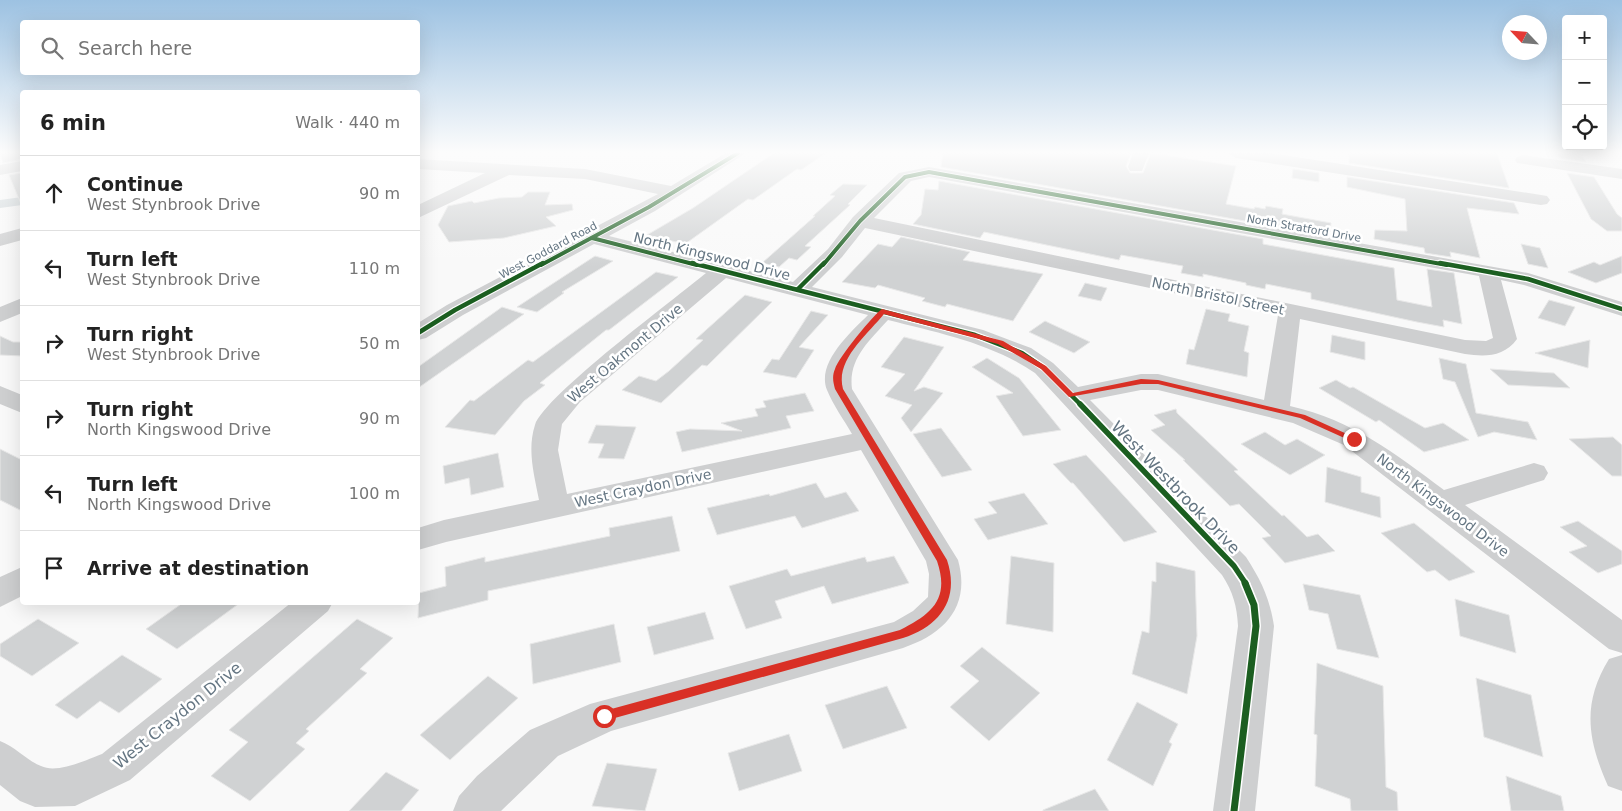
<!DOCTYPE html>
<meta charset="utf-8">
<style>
body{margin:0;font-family:"DejaVu Sans",sans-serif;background:#f6f6f6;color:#222}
.controls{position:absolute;right:15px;top:15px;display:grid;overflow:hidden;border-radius:5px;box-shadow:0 5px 20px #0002}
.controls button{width:45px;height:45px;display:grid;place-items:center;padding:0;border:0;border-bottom:1px solid #e0e0e0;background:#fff;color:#222;font:25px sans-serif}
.compass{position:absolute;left:1502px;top:15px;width:45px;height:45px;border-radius:50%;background:#fff;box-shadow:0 5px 20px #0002;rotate:296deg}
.stop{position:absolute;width:15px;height:15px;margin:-11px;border:4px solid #d93025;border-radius:50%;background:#fff}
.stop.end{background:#d93025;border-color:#fff;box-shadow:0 1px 5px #0008}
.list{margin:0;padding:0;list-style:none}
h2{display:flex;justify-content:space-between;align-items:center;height:65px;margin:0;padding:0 20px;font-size:21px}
h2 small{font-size:16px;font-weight:400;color:#767676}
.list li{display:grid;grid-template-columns:32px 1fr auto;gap:15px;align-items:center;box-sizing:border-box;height:75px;padding:0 20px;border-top:1px solid #e0e0e0}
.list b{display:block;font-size:19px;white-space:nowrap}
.list p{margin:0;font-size:16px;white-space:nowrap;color:#767676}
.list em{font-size:16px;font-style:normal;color:#767676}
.icon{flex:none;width:28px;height:28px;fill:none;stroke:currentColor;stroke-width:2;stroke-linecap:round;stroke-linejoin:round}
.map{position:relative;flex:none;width:1622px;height:811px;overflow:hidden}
.search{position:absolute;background:#fff;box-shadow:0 5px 20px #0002;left:20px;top:20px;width:400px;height:55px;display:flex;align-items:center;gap:12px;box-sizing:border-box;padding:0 18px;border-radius:5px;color:#767676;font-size:19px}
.panel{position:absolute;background:#fff;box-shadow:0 5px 20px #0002;left:20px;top:90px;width:400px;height:515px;border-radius:5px}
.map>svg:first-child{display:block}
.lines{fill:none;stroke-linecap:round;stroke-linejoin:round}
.canal{fill:#ced6d9;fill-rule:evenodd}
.building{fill:#d0d2d3;stroke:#e8e8e8}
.minor{fill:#cecfd0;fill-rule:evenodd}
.cycleway-far3-casing{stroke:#fff;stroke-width:5.5}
.cycleway-far2-casing{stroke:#fff;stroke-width:7}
.cycleway-far1-casing{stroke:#fff;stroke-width:9}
.cycleway-casing{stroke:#fff;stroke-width:10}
.cycleway-far3{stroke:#1b5e20;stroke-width:4}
.cycleway-far2{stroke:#1b5e20;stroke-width:4.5}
.cycleway-far1{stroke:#1b5e20;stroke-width:5.5}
.cycleway{stroke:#1b5e20;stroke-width:7}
.route{fill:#d93025}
.labels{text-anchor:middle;stroke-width:5;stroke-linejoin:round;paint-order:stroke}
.far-street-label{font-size:11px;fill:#657683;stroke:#fff}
.street-label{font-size:14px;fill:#657683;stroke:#fff}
.near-street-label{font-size:16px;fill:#657683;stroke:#fff}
</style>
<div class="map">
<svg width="1622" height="811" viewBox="0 0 1622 811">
<rect width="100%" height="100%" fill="#f9f9f9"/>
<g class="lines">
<!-- canal -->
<path class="canal" d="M22,197V205L0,208V200Z"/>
</g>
<!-- building -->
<path class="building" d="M0,153H22V159L3,163Z
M774,153H826L801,170L797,169L753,200L748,199L685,244L647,235L693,208Z
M943,153H1131L1126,166L1130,173H1143L1151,153L1236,166L1226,204L1254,209L1255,207L1265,209L1266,206L1283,209L1282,214L1331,223L1330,232L1301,231L941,167Z
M1349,153H1497L1509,188L1349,163Z
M1557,153H1581L1586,162L1560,158Z
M1293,169L1319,173V182L1292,178Z
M22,173V206L9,175Z
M1567,173L1594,177L1617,214L1622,218V231H1607L1591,219Z
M1347,177L1514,203L1519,214L1467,208L1480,258L1450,252L1451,257L1425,253L1424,248L1374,239L1375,230L1407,231L1405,199L1347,187Z
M939,181L1263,239V244L1394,268L1397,300L1432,307L1427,269L1454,273L1462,324L1443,320L1444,327L1417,322L1311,299V293L1266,284L1265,289L1246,285V283L1203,274V277L1181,273L1183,266L1121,255L1119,260L984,232L980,238L913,224L921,215L925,189L938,190Z
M843,184L867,185L848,204L850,205L805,246L811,247L797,260L789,258L779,267L762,263L815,216H813L835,196L830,195Z
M528,192H550L545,205L572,204L573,210L546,217L556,226L504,238L449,242L438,225L448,206L472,201L474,203L499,198L522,197Z
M901,237L970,252L963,260L1043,274L1013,321L947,304L945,307L922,301L925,298L878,285L875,288L842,282L878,244L892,247Z
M1521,244L1540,248L1548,268L1528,264Z
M595,256L613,261L562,292L564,293L537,312L517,307Z
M1622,256V273L1596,283L1568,272L1594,262L1600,265Z
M656,272L678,277L609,330H606L540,383L545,385L524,401L495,435L445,427L470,400L474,401L528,360L533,362Z
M1085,283L1107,288L1101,301L1078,296Z
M745,295L772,302L707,366L702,365L661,403L622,390L639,376L656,381L669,371L703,340L696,339Z
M1549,300L1575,307L1565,326L1538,318Z
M502,307L524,314L418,388V367Z
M1206,309L1230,314L1228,321L1249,326L1244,351L1249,353L1247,377L1186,364L1189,349L1194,350Z
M811,311L828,315L799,347L814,350L796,378L763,372L772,359L779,360Z
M1045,321L1090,342L1074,353L1029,332Z
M1332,335L1365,342V360L1330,352Z
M0,336L13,342H22V356L0,355Z
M904,337L944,347L914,391L924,387L943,393L911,432L901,418L912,405L885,396L905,374L881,367Z
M1590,340L1588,368L1535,353Z
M987,358L1019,378L1061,430L1023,436L996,396L1013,393L972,367Z
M1439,358L1466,364L1476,413L1528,422L1537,440L1494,432L1478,437L1455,382L1443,379Z
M1490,369L1554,373L1570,388L1508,385Z
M1336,380L1350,388L1353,387L1425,428L1443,423L1469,440L1424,452L1379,420L1376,422L1319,388Z
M805,393L814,411L786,416L791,428L682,452L676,432L690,429L742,431L721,423L758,416L755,409L766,407L763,401Z
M1176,409L1177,413L1238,470L1234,471L1282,516L1284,515L1307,537L1318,534L1335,551L1285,563L1262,538L1271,536L1239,504L1230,506L1183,460H1185L1151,430L1165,425L1154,415Z
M596,425L636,427L624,459L598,458L604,444L588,443Z
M941,428L972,470L942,477L913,434Z
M1265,432L1285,445L1297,439L1325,455L1290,475L1241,444Z
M1613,437L1622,445V476H1612L1569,439Z
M0,449L22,460V511L0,500Z
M498,453L504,487L471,495L469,478L445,484L443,466Z
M1086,455L1104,474L1157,532L1124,542L1073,483H1071L1053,464Z
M1327,467L1361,477V492L1380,497L1381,518L1325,502Z
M816,483L825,498L846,492L859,511L802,528L795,516L717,535L707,508L769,494L770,496Z
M1024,493L1048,524L988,540L974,519L997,513L988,502Z
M672,516L680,551L488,591V600L418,618L419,593L446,586L445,567L485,557V562L610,536L609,528Z
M1578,521L1622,551V564L1598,573L1569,552L1587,546L1560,527Z
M1414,523L1475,572L1449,581L1435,570L1427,572L1381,533Z
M894,556L909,583L832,604L824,586L775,601L782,618L746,629L729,586L787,569L791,576L865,557L867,562Z
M1011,556L1054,563L1053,632L1006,624Z
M1156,562L1195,571L1197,636L1187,694L1132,674L1142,631L1149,633L1152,581L1156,582Z
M1303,584L1360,595L1379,658L1337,649L1328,614L1309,610Z
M1455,599L1509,615L1516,653L1460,636Z
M184,602H241L177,649L146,629Z
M705,612L714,639L654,655L647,627Z
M38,619L79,643L32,676L0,656V644Z
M357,619L393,638L360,669L367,673L306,729L309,731L296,743L305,749L250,801L211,776L248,742L229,730Z
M614,624L621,662L533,684L530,644Z
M982,647L1040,693L989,741L950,707L979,681L960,666Z
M122,655L162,679L119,713L100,701L77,719L55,705Z
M1317,663L1383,686L1386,787L1397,792L1398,811H1351L1350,799L1315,786L1317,735L1314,734Z
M488,676L518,698L450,760L420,735Z
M1476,678L1531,695L1543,757L1484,737Z
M887,686L907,728L843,749L825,705Z
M1137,702L1178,724L1169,742L1172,744L1153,786L1107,760Z
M789,734L802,771L739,791L728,753Z
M607,763L657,769L645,811L592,806Z
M386,772L419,790L401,811H349Z
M1506,776L1561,796L1564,811H1511Z
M1095,789L1109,811H1043V810Z"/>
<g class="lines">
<!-- minor -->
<path class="minor" d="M726,153H746L655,211L609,236L793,282L828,249L853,217L899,173L929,167L1528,273L1622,302V316L1524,285L1501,280L1517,339C1504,357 1485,357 1465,354L1300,319L1290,406C1354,421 1393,452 1444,490L1534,463L1544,466L1548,473L1544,480L1465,505L1622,620V653L1609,649L1344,445L1293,423L1158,390H1141L1090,400L1246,557C1261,580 1270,599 1274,626L1255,811H1213L1238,626C1237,606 1233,592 1222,575L1035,373C991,343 939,333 888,320C869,341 848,359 852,389L958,560C971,606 945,634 903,648L611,731L558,756L501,811H453L459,796L477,776L530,730L590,704L894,622L913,611L928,597L929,574L926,561L861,450L446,542L418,550V528L444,520L539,500C534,474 527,450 535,425C544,396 676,298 706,273L594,244L463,315L426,338L418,340V323L447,305L658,194L585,179L509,175L418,218V205L485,173L418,169V159L585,169L671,186ZM929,177L1479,276L1493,338L1486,341L1465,340L874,218L911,181ZM865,228L1278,315L1264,400L1158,374H1141L1078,387L1053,363L1031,348L983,330L812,287L842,257ZM726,278L868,315C851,332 816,363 827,390C833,405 844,420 852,434L567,494L558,450L562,424L580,402Z
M1133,153H1149L1142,171H1130L1128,167Z
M1228,153H1270L1541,195L1547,196L1550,200L1547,204L1541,205L1236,158Z
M1523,155L1622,169V179L1517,163L1515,160L1517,157Z
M22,161V171L0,175V165Z
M22,228V240L0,246V234Z
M22,298V313L0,322V307Z
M0,386L22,395V413L0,404Z
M22,567V596L0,607V577Z
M292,602H333L328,611L130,780L75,806L35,807L20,801L0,785V741C17,748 26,760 41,766C57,774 86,760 102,754Z
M1622,655V791L1608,786C1587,739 1582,703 1609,659Z"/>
<!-- cycleway-far3 casing -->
<g class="cycleway-far3-casing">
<path id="cycleway-far3" d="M592,238L697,265
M541,265L649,207L738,153
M823,265L860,221L905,177L929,172L1447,265"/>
</g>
<!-- cycleway-far2 casing -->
<g class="cycleway-far2-casing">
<path id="cycleway-far2" d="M692,263L975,335L1022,353L1044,368L1081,405
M1440,263L1528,279L1622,309
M798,289L824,263
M418,333L455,310L543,263"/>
</g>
<!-- cycleway-far1 casing -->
<g class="cycleway-far1-casing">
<path id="cycleway-far1" d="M1080,404L1234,566L1246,584"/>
</g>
<!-- cycleway casing -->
<g class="cycleway-casing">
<path id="cycleway" d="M1234,811L1256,626L1254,605L1245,583"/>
</g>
<!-- cycleway-far3 -->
<use href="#cycleway-far3" class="cycleway-far3"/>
<!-- cycleway-far2 -->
<use href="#cycleway-far2" class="cycleway-far2"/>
<!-- cycleway-far1 -->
<use href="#cycleway-far1" class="cycleway-far1"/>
<!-- cycleway -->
<use href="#cycleway" class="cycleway"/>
</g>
<!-- sky -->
<linearGradient id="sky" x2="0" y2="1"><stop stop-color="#9dc2e2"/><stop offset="0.57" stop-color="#fcfcfc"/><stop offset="1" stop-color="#fcfcfc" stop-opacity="0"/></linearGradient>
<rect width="1622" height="267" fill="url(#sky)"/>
<!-- route -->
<path class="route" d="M882,309L1003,341L1046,366L1073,393L1141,379L1158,380L1305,415L1358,439L1351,441L1300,418L1158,384H1141L1069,397L1041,369L998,344L884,314C867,335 835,360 843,389L947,560C960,599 940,626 903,638L604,721L600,720L598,716L604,711L900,630C932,614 950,599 937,561L835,389C833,382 832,376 835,369C838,358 874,314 882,309Z"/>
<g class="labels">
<!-- far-street labels -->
<g class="far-street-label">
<text transform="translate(1304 228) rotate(10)" y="4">North Stratford Drive</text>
<text transform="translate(548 250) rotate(-28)" y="4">West Goddard Road</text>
</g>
<!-- street labels -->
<g class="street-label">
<text transform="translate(712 256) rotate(14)" y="5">North Kingswood Drive</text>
<text transform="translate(1218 296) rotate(12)" y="5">North Bristol Street</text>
<text transform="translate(625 353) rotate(-40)" y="5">West Oakmont Drive</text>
<text transform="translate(643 488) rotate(-12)" y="5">West Craydon Drive</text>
<text transform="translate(1443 505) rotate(37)" y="5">North Kingswood Drive</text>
</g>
<!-- near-street labels -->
<g class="near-street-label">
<text transform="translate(1176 487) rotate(46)" y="6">West Westbrook Drive</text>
<text transform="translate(177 715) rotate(-39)" y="6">West Craydon Drive</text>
</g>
</g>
</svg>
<div class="controls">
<button>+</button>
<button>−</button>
<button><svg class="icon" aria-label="locate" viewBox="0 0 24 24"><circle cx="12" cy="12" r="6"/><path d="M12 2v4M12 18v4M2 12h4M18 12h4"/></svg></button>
</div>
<svg class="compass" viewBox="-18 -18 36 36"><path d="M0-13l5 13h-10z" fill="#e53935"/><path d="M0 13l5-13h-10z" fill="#767676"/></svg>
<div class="stop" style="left:604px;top:716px"></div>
<div class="stop end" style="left:1354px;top:439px"></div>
<div class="search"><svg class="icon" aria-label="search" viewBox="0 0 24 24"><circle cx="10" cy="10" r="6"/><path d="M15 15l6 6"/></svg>Search here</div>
<section class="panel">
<h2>6 min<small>Walk · 440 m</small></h2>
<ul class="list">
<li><svg class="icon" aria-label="ahead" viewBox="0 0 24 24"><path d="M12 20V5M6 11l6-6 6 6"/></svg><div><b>Continue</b><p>West Stynbrook Drive</p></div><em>90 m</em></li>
<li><svg class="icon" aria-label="left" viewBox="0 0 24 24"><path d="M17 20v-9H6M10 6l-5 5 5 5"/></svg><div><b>Turn left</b><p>West Stynbrook Drive</p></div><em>110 m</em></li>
<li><svg class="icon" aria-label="right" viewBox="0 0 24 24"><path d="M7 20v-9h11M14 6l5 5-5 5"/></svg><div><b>Turn right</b><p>West Stynbrook Drive</p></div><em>50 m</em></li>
<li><svg class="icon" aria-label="right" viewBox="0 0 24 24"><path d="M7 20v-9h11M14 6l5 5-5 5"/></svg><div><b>Turn right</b><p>North Kingswood Drive</p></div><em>90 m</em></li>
<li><svg class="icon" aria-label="left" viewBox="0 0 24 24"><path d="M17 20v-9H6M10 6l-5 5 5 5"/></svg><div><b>Turn left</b><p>North Kingswood Drive</p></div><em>100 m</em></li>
<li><svg class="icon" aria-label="arrive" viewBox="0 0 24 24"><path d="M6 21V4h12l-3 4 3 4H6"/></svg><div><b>Arrive at destination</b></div></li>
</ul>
</section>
</div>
